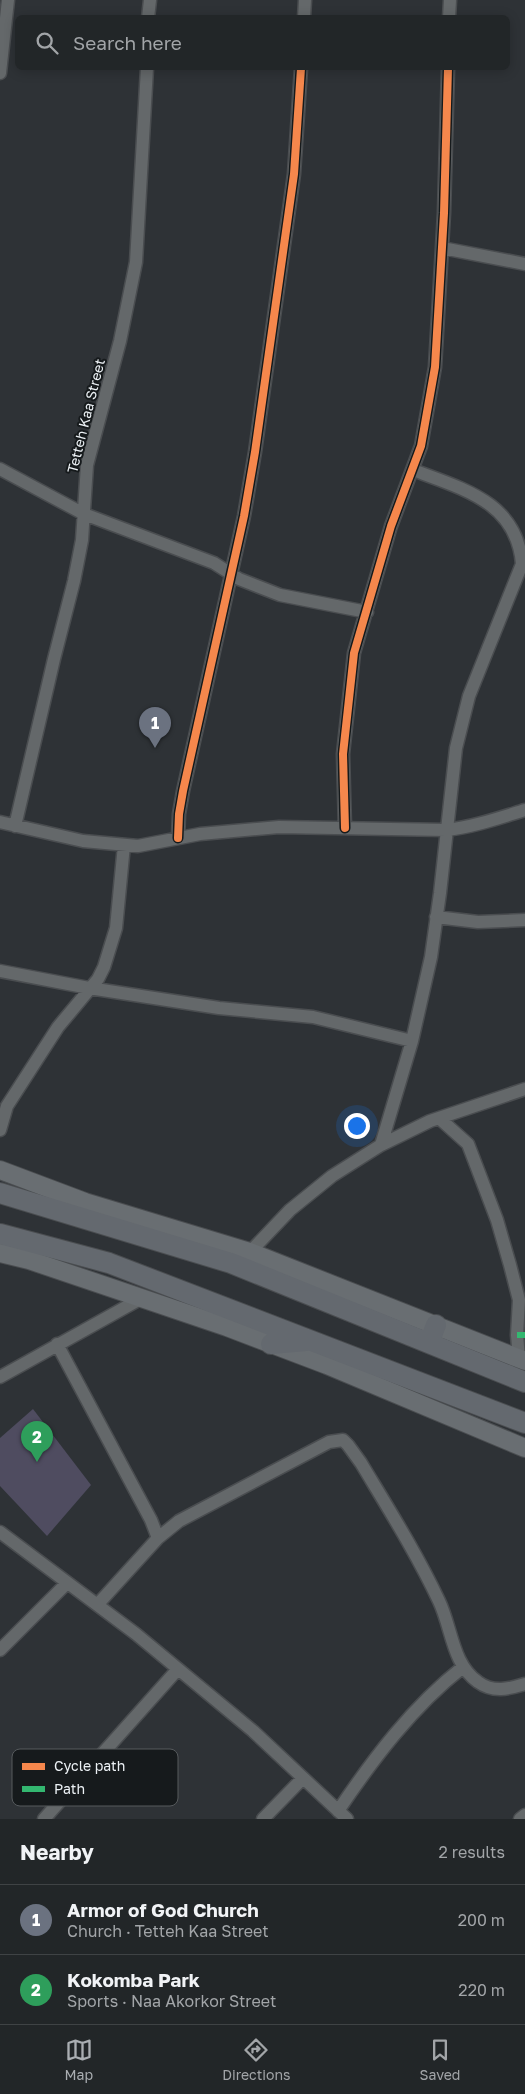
<!DOCTYPE html>
<meta charset="utf-8">
<style>
body{margin:0;font-family:"Golos Text",sans-serif;background:#2e3234;color:#f1f3f6}
.you{position:absolute;left:356px;top:1125px;width:18px;height:18px;margin:-12px;border:4px solid #fff;border-radius:50%;background:#1a73e8;box-shadow:0 0 0 8px #1a73e833}
.badge{display:grid;place-items:center;width:32px;height:32px;border-radius:50%;background:#aaaeb2;color:#fff;font-size:16px;font-weight:700}
.pin{position:absolute;translate:-50% -41px;filter:drop-shadow(0 1px 2px #0008)}
.pin::after{content:'';position:absolute;top:26px;width:18px;height:15px;background:inherit;clip-path:polygon(0 0,100% 0,50% 100%)}
.list{margin:0;padding:0;list-style:none}
h2{display:flex;justify-content:space-between;align-items:center;height:65px;margin:0;padding:0 20px;font-size:21px}
h2 small{font-size:16px;font-weight:400;color:#a2a5a8}
.list li{display:grid;grid-template-columns:32px 1fr auto;gap:15px;align-items:center;box-sizing:border-box;height:70px;padding:0 20px;border-top:1px solid #3f4345}
.list b{display:block;font-size:19px;white-space:nowrap}
.list p{margin:0;font-size:16px;white-space:nowrap;color:#a2a5a8}
.list em{font-size:16px;font-style:normal;color:#a2a5a8}
.icon{flex:none;width:28px;height:28px;fill:none;stroke:currentColor;stroke-width:2;stroke-linecap:round;stroke-linejoin:round}
.map{position:relative;flex:none;width:525px;height:1819px;overflow:hidden}
.search{position:absolute;background:#222628;box-shadow:0 2px 12px #0003;left:15px;right:15px;top:15px;height:55px;display:flex;align-items:center;gap:12px;box-sizing:border-box;padding:0 18px;border-radius:8px;color:#a2a5a8;font-size:19px}
.sheet{height:205px;background:#222628}
nav{display:flex;justify-content:space-around;align-items:center;box-sizing:border-box;height:70px;border-top:1px solid #3f4345;background:#222628;font-size:14px;color:#a2a5a8}
nav a{display:grid;justify-items:center;gap:2px}
nav .on{color:#aaaeb2}
.map>svg:first-child{display:block}
.green{fill:#4f4c60}
.lines{fill:none;stroke-linecap:round;stroke-linejoin:round}
.street-casing{stroke:#4a4d50;stroke-width:15}
.secondary-casing{stroke:#4a4d50;stroke-width:20}
.primary-casing{stroke:#4a4d50;stroke-width:22}
.street{stroke:#64686a;stroke-width:12}
.secondary{stroke:#696e72;stroke-width:18}
.primary{stroke:#64696f;stroke-width:20}
.quiet{stroke:#33b770;stroke-width:6;stroke-dasharray:12 6;stroke-linecap:butt}
.cycleway-casing{stroke:#161a1c;stroke-width:11}
.cycleway{stroke:#f5874c;stroke-width:8}
.labels{text-anchor:middle;stroke-width:4;stroke-linejoin:round;paint-order:stroke}
.street-label{font-size:14px;fill:#ecf1f5;stroke:#161a1c}
.key{fill:#161a1c;stroke:#565a5d;stroke-width:1}
.key-label{font-size:14px;fill:#ecf1f5}
</style>
<div class="map">
<svg width="525" height="1819" viewBox="0 0 525 1819">
<rect width="100%" height="100%" fill="#2e3236"/>
<!-- green -->
<path class="green" d="M33,1409L91,1485L47,1536L0,1486V1438Z"/>
<g class="lines">
<!-- street casing -->
<g class="street-casing">
<path id="street" d="M148,18L150,0
M304,18L305,0
M449,18L450,0
M0,73L8,0
M442,248L525,264
M0,469L84,514L214,563L239,579L280,595L367,612
M0,822L83,841L138,846L200,834L279,827L446,830C473,827 499,818 525,810
M15,826L54,659L74,581L82,540L87,465L120,341L136,262L147,68
M345,828L343,754L354,653L391,526L421,446L435,367L444,213L448,68
M178,838L179,814L183,791L244,516L255,452L294,174L301,68
M436,917L478,922L525,920
M0,971L89,988L219,1008L313,1017L412,1041
M439,1118L468,1144L497,1220L510,1265L519,1300L517,1335L519,1358
M0,1130L7,1106L58,1027L98,979L104,967L116,928L124,845
M381,1145L412,1041L431,957L440,893L456,748L469,696L522,564C517,502 463,489 413,470
M250,1252L290,1210L332,1176L381,1145L430,1121L525,1089
M57,1344L151,1520L158,1538
M0,1377L142,1298
M0,1532L136,1634L253,1731L347,1819
M98,1604L158,1538L179,1521L329,1442L343,1440L348,1445L361,1463C388,1508 417,1554 439,1601C452,1628 452,1664 478,1682C493,1693 509,1689 525,1684
M0,1650L67,1583
M338,1811C373,1759 413,1706 463,1667
M44,1819L178,1669
M263,1819L303,1778
M520,1819L525,1815"/>
</g>
<!-- secondary casing -->
<g class="secondary-casing">
<path id="secondary" d="M0,1170L85,1202L250,1252L525,1361
M0,1253L29,1260L227,1327L327,1365L525,1448"/>
</g>
<!-- primary casing -->
<g class="primary-casing">
<path id="primary" d="M0,1193L231,1263L525,1382
M0,1234L109,1263L525,1423
M429,1343L436,1325
M271,1344L306,1341"/>
</g>
<!-- street -->
<use href="#street" class="street"/>
<!-- secondary -->
<use href="#secondary" class="secondary"/>
<!-- primary -->
<use href="#primary" class="primary"/>
<!-- quiet -->
<path class="quiet" d="M517,1335H525"/>
<!-- cycleway casing -->
<g class="cycleway-casing">
<path id="cycleway" d="M345,828L343,754L354,653L391,526L421,446L435,367L444,213L448,68
M178,838L179,814L183,791L244,516L255,452L294,174L301,68"/>
</g>
<!-- cycleway -->
<use href="#cycleway" class="cycleway"/>
</g>
<g class="labels">
<!-- street labels -->
<g class="street-label">
<text transform="translate(86 416) rotate(-76)" y="5">Tetteh Kaa Street</text>
</g>
</g>
<!-- legend -->
<rect x="12" y="1749" width="166" height="57" rx="8" class="key"/>
<rect x="22" y="1763" width="23" height="7" fill="#f5874c"/>
<rect x="22" y="1786" width="23" height="6" fill="#33b770"/>
<g class="key-label">
<text x="54" y="1771">Cycle path</text>
<text x="54" y="1794">Path</text>
</g>
</svg>
<div class="you"></div>
<div class="pin badge" style="left:155px;top:748px;background:#6b7280">1</div>
<div class="pin badge" style="left:37px;top:1462px;background:#2e9e5b">2</div>
<div class="search"><svg class="icon" aria-label="search" viewBox="0 0 24 24"><circle cx="10" cy="10" r="6"/><path d="M15 15l6 6"/></svg>Search here</div>
</div>
<section class="sheet">
<h2>Nearby<small>2 results</small></h2>
<ul class="list">
<li><span class="badge" style="background:#6b7280">1</span><div><b>Armor of God Church</b><p>Church · Tetteh Kaa Street</p></div><em>200 m</em></li>
<li><span class="badge" style="background:#2e9e5b">2</span><div><b>Kokomba Park</b><p>Sports · Naa Akorkor Street</p></div><em>220 m</em></li>
</ul>
</section>
<nav>
<a class="on"><svg class="icon" aria-label="map" viewBox="0 0 24 24"><path d="M3 6l6-2 6 2 6-2v14l-6 2-6-2-6 2zM9 4v14M15 6v14"/></svg>Map</a>
<a><svg class="icon" aria-label="directions" viewBox="0 0 24 24"><path d="M12 3l9 9-9 9-9-9zM9 14v-3h6M13 9l2 2-2 2"/></svg>Directions</a>
<a><svg class="icon" aria-label="saved" viewBox="0 0 24 24"><path d="M7 4h10v16l-5-4-5 4z"/></svg>Saved</a>
</nav>
